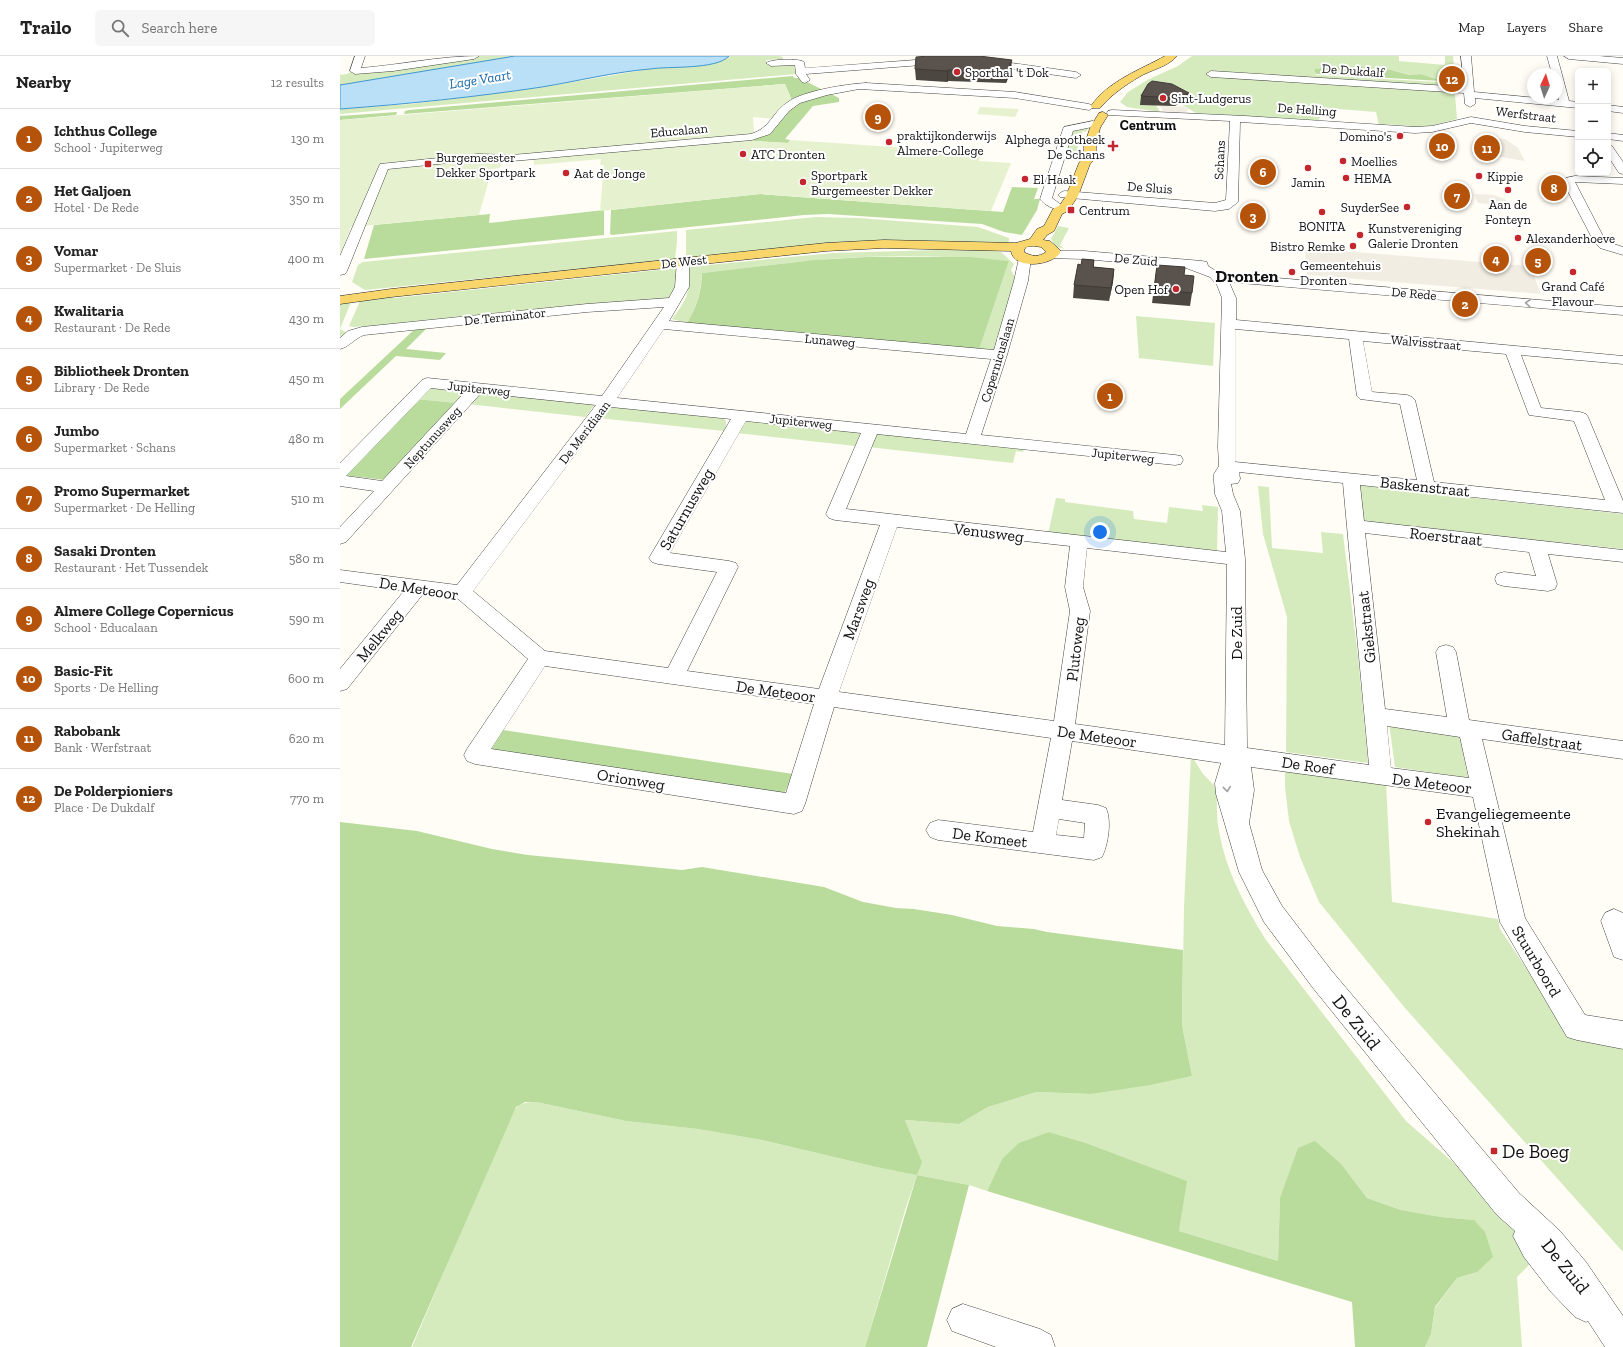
<!DOCTYPE html>
<meta charset="utf-8">
<style>
body{margin:0;font-family:"Zilla Slab",serif;background:#f6f6f6;color:#222}
.controls{position:absolute;right:12px;top:12px;display:grid;overflow:hidden;border-radius:6px;box-shadow:0 2px 10px #0003}
.controls button{width:36px;height:36px;display:grid;place-items:center;padding:0;border:0;border-bottom:1px solid #e0e0e0;background:#fff;color:#222;font:20px sans-serif}
.compass{position:absolute;left:1187px;top:12px;width:36px;height:36px;border-radius:50%;background:#fff;box-shadow:0 2px 10px #0003;rotate:4deg}
.you{position:absolute;left:760px;top:476px;width:14px;height:14px;margin:-10px;border:3px solid #fff;border-radius:50%;background:#1a73e8;box-shadow:0 0 0 6px #1a73e833}
.badge{display:grid;place-items:center;width:26px;height:26px;border-radius:50%;background:#b45309;color:#fff;font-size:13px;font-weight:700}
.pin{position:absolute;translate:-50% -50%;border:2px solid #fff;box-shadow:0 1px 4px #0006}
.list{margin:0;padding:0;list-style:none}
h2{display:flex;justify-content:space-between;align-items:center;height:52px;margin:0;padding:0 16px;font-size:17px}
h2 small{font-size:13px;font-weight:400;color:#767676}
.list li{display:grid;grid-template-columns:26px 1fr auto;gap:12px;align-items:center;box-sizing:border-box;height:60px;padding:0 16px;border-top:1px solid #e0e0e0}
.list b{display:block;font-size:15px;white-space:nowrap}
.list p{margin:0;font-size:13px;white-space:nowrap;color:#767676}
.list em{font-size:13px;font-style:normal;color:#767676}
.icon{flex:none;width:22px;height:22px;fill:none;stroke:currentColor;stroke-width:2;stroke-linecap:round;stroke-linejoin:round}
.map{position:relative;flex:none;width:1283px;height:1291px;overflow:hidden}
header{display:flex;align-items:center;gap:24px;box-sizing:border-box;height:56px;padding:0 20px;background:#fff;border-bottom:1px solid #e0e0e0}
header strong{font-size:19px}
nav{display:flex;gap:22px;margin-inline-start:auto;font-size:14px}
.search{width:280px;height:36px;background:#f6f6f6;display:flex;align-items:center;gap:10px;box-sizing:border-box;padding:0 14px;border-radius:6px;color:#767676;font-size:15px}
main{display:flex}
aside{flex:1;background:#fff}
.map>svg:first-child{display:block}
.green{fill:#d5ebbd}
.forest{fill:#b9dc9c}
.pitch{fill:#e6f2cf}
.plaza{fill:#f1ede2}
.water{fill:#b9e0f7;stroke:#3f96cf}
.lines{fill:none;stroke-linecap:round;stroke-linejoin:round}
.minor-casing{stroke:#444;stroke-width:1}
.major-casing{stroke:#222;stroke-width:1}
.minor{fill:#fff;fill-rule:evenodd}
.major{fill:#f9d66b;fill-rule:evenodd}
.wall{fill:#4d4742}
.shaded-wall{fill:#3f3936}
.building{fill:#5a524d;stroke:#3f3936}
.oneway{stroke:#a0a0a0}
.poi-dot{fill:#c4262e;stroke:#fff;stroke-width:1.5}
.labels{text-anchor:middle;stroke-width:4;stroke-linejoin:round;paint-order:stroke}
.far-street-label{font-size:13px;fill:#111;stroke:#fff}
.far-poi-label{font-size:13px;fill:#111;stroke:#fff;text-anchor:start}
.far-water-label{font-size:14px;font-style:italic;fill:#1768a6;stroke:#fff}
.far-neighbourhood-label{font-size:14px;font-weight:bold;fill:#111;stroke:#fff}
.street-label{font-size:16px;fill:#111;stroke:#fff}
.poi-label{font-size:16px;fill:#111;stroke:#fff;text-anchor:start}
.far-district-label{font-size:17px;font-weight:bold;fill:#111;stroke:#fff}
.near-street-label{font-size:19px;fill:#111;stroke:#fff}
.near-poi-label{font-size:19px;fill:#111;stroke:#fff;text-anchor:start}
</style>
<header>
<strong>Trailo</strong>
<div class="search"><svg class="icon" aria-label="search" viewBox="0 0 24 24"><circle cx="10" cy="10" r="6"/><path d="M15 15l6 6"/></svg>Search here</div>
<nav><a>Map</a><a>Layers</a><a>Share</a></nav>
</header>
<main>
<aside>
<h2>Nearby<small>12 results</small></h2>
<ul class="list">
<li><span class="badge">1</span><div><b>Ichthus College</b><p>School · Jupiterweg</p></div><em>130 m</em></li>
<li><span class="badge">2</span><div><b>Het Galjoen</b><p>Hotel · De Rede</p></div><em>350 m</em></li>
<li><span class="badge">3</span><div><b>Vomar</b><p>Supermarket · De Sluis</p></div><em>400 m</em></li>
<li><span class="badge">4</span><div><b>Kwalitaria</b><p>Restaurant · De Rede</p></div><em>430 m</em></li>
<li><span class="badge">5</span><div><b>Bibliotheek Dronten</b><p>Library · De Rede</p></div><em>450 m</em></li>
<li><span class="badge">6</span><div><b>Jumbo</b><p>Supermarket · Schans</p></div><em>480 m</em></li>
<li><span class="badge">7</span><div><b>Promo Supermarket</b><p>Supermarket · De Helling</p></div><em>510 m</em></li>
<li><span class="badge">8</span><div><b>Sasaki Dronten</b><p>Restaurant · Het Tussendek</p></div><em>580 m</em></li>
<li><span class="badge">9</span><div><b>Almere College Copernicus</b><p>School · Educalaan</p></div><em>590 m</em></li>
<li><span class="badge">10</span><div><b>Basic-Fit</b><p>Sports · De Helling</p></div><em>600 m</em></li>
<li><span class="badge">11</span><div><b>Rabobank</b><p>Bank · Werfstraat</p></div><em>620 m</em></li>
<li><span class="badge">12</span><div><b>De Polderpioniers</b><p>Place · De Dukdalf</p></div><em>770 m</em></li>
</ul>
</aside>
<div class="map">
<svg width="1283" height="1291" viewBox="0 0 1283 1291">
<rect width="100%" height="100%" fill="#fffdf5"/>
<!-- green -->
<path class="green" d="M136,0H175L0,29V19L7,18L11,16L20,17Z
M389,0H439L443,1V3L426,4L427,9L453,7L456,18L0,58V53L72,48L204,31L309,13L368,8Z
M852,0H1059V5L1105,9V0H1113L1115,26L1102,25L1081,18L1071,19L1043,12L1000,10L975,13L976,19L1114,27L1117,63L1087,71L1072,72L1070,70L1045,68V70H1039L1036,56L986,52L978,65L856,57L842,49H816L820,56L787,51L780,46L788,36L809,23L838,10Z
M749,70L746,76L743,75L737,89L740,97L725,95L731,76Z
M476,161L518,162L638,171L669,182V185L665,188L577,186L346,201V174Z
M718,170L729,172L720,189L724,193L715,190L711,183Z
M337,175V186L335,203L25,234L12,226L18,209L23,206Z
M634,193L661,196L674,208L671,214L675,221L655,295L639,294L669,205C622,201 574,199 526,201C471,203 417,211 362,217C360,239 359,246 347,267L332,263C348,242 350,238 348,211L493,197Z
M337,212V227L331,243L25,272L24,270L14,271L9,270L20,245L49,240L55,242Z
M11,246L0,273L9,278L0,285V247Z
M796,260L875,267L873,310L799,302Z
M91,328L129,332L116,347L77,343Z
M141,333L257,346L245,361L128,348Z
M269,347L379,359L386,365V370L384,375L258,362Z
M412,363L521,375L515,390L397,377L404,367Z
M534,376L684,392L683,396L676,395L673,407L528,391Z
M1018,429L1283,458V493L1022,465Z
M918,430L929,431L932,492L983,497L981,476L1003,478L1018,601L1028,707L946,696L947,561L923,478Z
M716,442L725,443V446L793,455L794,463L827,467L829,451L863,455L862,449L878,451L877,497L708,478Z
M1049,667L1119,676L1128,722L1055,711Z
M851,699L863,718L877,732C877,746 876,761 879,775C886,815 905,850 926,884L1066,1065L1148,1137L1196,1202L1177,1221L1182,1291H1085L1091,1278L1095,1252L1117,1222L1137,1216L1134,1164L1101,1161L1061,1154L1027,1142L1002,1109L940,1142L938,1205L839,1175L846,1125L746,1087L709,1076L662,1103L647,1135L629,1129L577,1119L565,1154L525,1291H72L166,1070C175,1053 175,1046 196,1046L286,1065L358,1073L422,1084L532,1110L580,1109L582,1106L565,1064L619,1068L648,1051L696,1036L751,1038L852,1020L842,969L844,852Z
M945,713L1046,727L1052,846L1158,863L1160,873L1232,980L1283,989V1196L1065,952L979,846L960,801L949,765L945,731Z"/>
<!-- forest -->
<path class="forest" d="M1000,10L1043,12L1070,19L1081,18L1102,25L976,18L974,13Z
M453,20L454,22H459L485,35L452,45L445,28L64,58L65,55L69,54Z
M491,38L499,42V46L473,50L445,83L450,84L448,87L414,85L412,82L436,70L453,50L464,44Z
M57,56L56,59L0,64V60Z
M672,131L698,132L694,143H700L697,154L682,179L664,176L642,168L488,158L464,159L272,179L270,178L271,154L420,138L663,156Z
M264,154V179L24,203L34,169L150,158L149,167Z
M527,201H629L669,205L639,294L347,267C358,248 361,238 362,217L475,204Z
M88,271L66,293L106,297L100,304L56,300L0,353V343L76,272Z
M77,343L116,347L45,424L2,419Z
M156,673L453,718L443,740L143,694Z
M0,766L77,775L152,793L188,799L342,814L362,811L484,831L523,846L556,852L574,853L612,859L657,870L694,873L707,876L843,894L842,969L852,1020L810,1029L751,1038L696,1036L648,1051L619,1068L565,1064L582,1106L577,1119L629,1129L587,1291H525L577,1119L532,1110L422,1084L358,1073L286,1065L196,1046H185L176,1051L71,1291H0Z
M709,1076L746,1087L847,1125L839,1175L938,1205L940,1142L958,1092L975,1085L1002,1109L1027,1142L1061,1154L1101,1161L1134,1164L1145,1176L1153,1201L1137,1216L1117,1222L1095,1251L1091,1278L1085,1291H1015L1012,1246L647,1135L662,1103L679,1087Z"/>
<!-- pitch -->
<path class="pitch" d="M445,28L452,45L434,63L413,61L414,75L412,82L414,85L448,87L450,84L642,97L639,105L671,107L651,155L420,138L260,155L264,109H260L261,103L194,109V104L161,107L160,112L152,113L139,159L11,171L0,198V64Z
M640,51L679,53L675,61L637,58Z"/>
<!-- plaza -->
<path class="plaza" d="M825,49L834,51L841,50L849,53L846,55L855,59L822,56V52L818,50Z
M1142,82L1165,83L1178,92L1185,105L1155,100Z
M1134,138L1154,139L1165,143L1170,149L1138,147Z
M965,192L1190,210L1201,238L967,219Z"/>
<!-- water -->
<path class="water" d="M175,0H389C376,14 329,10 310,13C274,16 238,25 202,31C135,41 68,48 0,53V29Z"/>
<g class="lines">
<!-- minor casing -->
<g class="minor-casing">
<path id="minor" d="M15,0H25L21,12C60,9 99,0 139,0L134,3L53,15L15,18L10,15Z
M1121,0H1131L1134,36L1219,44L1217,37V18H1212L1207,0H1217L1229,45L1238,46V52L1135,42V48L1130,51L1125,48L1124,37L871,21L866,18L871,15L1124,31Z
M1224,0H1259L1283,2V8L1229,3Z
M604,2L609,5L607,7L466,18L470,24L465,27L462,26L456,18L455,9L431,10L426,7C431,3 459,2 464,6L465,12Z
M643,3L736,16L741,19L736,22L640,8L638,6L640,4Z
M526,27L675,36L749,48L754,51L749,54L675,42L519,33L487,39L460,47L449,55L430,78L412,84L172,105L138,104L48,113L7,215L5,218L0,219V200L40,108L138,98L172,99L411,78C431,72 432,56 448,46C463,35 506,28 526,27Z
M1268,49L1283,51V57L1268,55Z
M772,54L905,60L1075,71L1092,70L1131,61L1185,70L1238,75V81L1185,76L1131,67L1092,76L1075,77L900,66L898,146L889,153L875,155L720,141L718,139L720,137L724,135L875,147L886,144L890,65L768,59L767,57L768,55Z
M753,65L758,68L757,70L733,75L712,142L723,150L721,153C713,154 705,149 700,143L723,73L724,71Z
M1268,77L1283,79V85L1268,83Z
M1268,89L1272,90L1283,106V118L1279,117L1268,100Z
M1235,120L1283,122V128L1235,126L1264,182L1268,186L1283,191V199L1260,192L1253,184L1223,126L1226,122Z
M711,195H744L862,205L867,206L868,210L884,220L889,218L1283,251V259L889,226L896,242V264L1283,300V308L1181,299L1201,352L1240,356L1246,358L1248,361L1283,445V457L1020,429L1024,465L1283,494V506L1208,498L1217,528L1215,533L1208,535L1164,530L1157,528L1155,523L1157,518L1164,516L1196,520L1189,496L1025,477L1045,653L1107,661L1096,596L1099,591L1106,589L1113,591L1116,596L1129,664L1283,685V703L1142,683L1185,862L1245,959L1283,965V993L1237,984L1227,981L1160,866L1133,741L911,711L914,734L909,767L922,814L942,850L991,914L1179,1137L1220,1175L1246,1206L1283,1260V1291H1265L1248,1265L1246,1266L1235,1261L1211,1236L1184,1201L1173,1180L1175,1175L1157,1159L973,932L924,866L899,816L876,738L875,727L881,707L732,685L722,744L758,749L766,752C772,765 768,789 762,801L754,804L598,784L590,781L586,774L590,767L598,764L693,776L711,682L494,651L465,748L462,755L454,758L135,708L127,705L124,699L127,693L188,603L117,542L83,538L7,633L0,635V613L64,535L0,526V514L117,529L256,349L141,337L6,486L0,488V471L34,435L0,430V407L82,324L87,322L262,340L324,251L247,256L24,279C15,282 9,291 0,293V282L8,275L22,271L247,248L329,242L335,231L337,205L338,202H348L349,205V231L329,265L654,294L674,225L679,202L680,199H690L691,202L688,225L667,299L641,379L835,399L841,400L843,404L841,408L835,409L537,378L506,453L886,496L882,455L875,438L874,425V418L879,410L878,391L882,242L877,229L870,221L846,212L744,203L706,202L705,199L706,196ZM324,273L651,303L626,378L277,342ZM895,273L1009,283L1017,340L1020,343L1060,348L1077,424L895,406ZM1023,285L1166,298L1189,359L1234,365L1265,444L1094,426L1075,344L1072,341L1067,339L1032,336ZM91,332L125,336L42,425L6,420ZM271,351L391,363L309,502L312,506L318,508L377,516L328,612L205,595L133,535ZM406,365L521,377L486,458L489,462L495,464L540,469L479,633L347,615L398,511L396,507L389,505L330,497ZM899,416L1003,427L1029,709L907,692L905,503L900,455L893,438L891,428L898,427L900,423ZM557,471L730,490L725,531L730,555L714,665L499,636ZM747,492L887,508L885,689L735,668L750,555L743,531ZM205,610L474,648L446,737L151,693ZM1047,670L1120,681L1129,722L1051,712ZM719,763L745,767L744,782L716,779Z
M1274,853L1283,857V904L1274,901L1261,865L1265,857Z
M623,1248L700,1273L711,1279L715,1291H656L612,1275L607,1264L612,1253Z"/>
</g>
<!-- major casing -->
<g class="major-casing">
<path id="major" d="M825,0H837C828,11 810,14 799,21C785,29 770,40 760,52H752L751,50C768,25 800,14 825,0Z
M763,56L768,59L760,72L756,90V102L750,108L738,140L728,155L722,158L714,175L707,179L703,184L710,185L720,194V197C711,210 674,214 671,195L544,192L486,195L51,241L0,248V240L51,233L486,187L544,184L676,187L690,183L697,173L704,170L713,153L720,149L726,140L739,107L744,101V90L750,72L759,57ZM694,190L701,191L706,196C699,201 692,201 684,196V194L686,191Z"/>
</g>
<!-- minor -->
<use href="#minor" class="minor"/>
<!-- major -->
<use href="#major" class="major"/>
</g>
<!-- wall -->
<path class="wall" d="M575,13L671,15L666,27L608,25L607,26L576,24Z
M808,28L847,45L834,50L800,49L801,40Z
M754,204V211L774,213L773,226L769,245L733,242L734,229L741,209Z
M817,209L844,219L852,237L850,250L812,247Z"/>
<!-- shaded-wall -->
<path class="shaded-wall" d="M672,4L671,15L666,27V16Z
M608,14V25L607,26V15Z
M849,37L847,45L834,50L836,42Z
M774,213L773,226L769,245L771,232Z"/>
<!-- building -->
<path class="building" d="M589,0H639L672,4L666,16L608,14L607,15L575,13L576,1Z
M812,25L832,28L849,37L836,42L801,40L808,28Z
M742,203L754,204L753,211L774,213L771,232L734,229L738,208L741,209Z
M817,209L845,211L844,219L854,220L852,237L814,233Z"/>
<!-- one-way arrows -->
<defs><path id="oneway-chevron" d="M-2-3.5L2.5 0L-2 3.5" fill="none" stroke-width="1.6" stroke-linecap="round" stroke-linejoin="round"/></defs>
<g class="oneway">
<use href="#oneway-chevron" transform="translate(1188 247) rotate(-175)"/>
<use href="#oneway-chevron" transform="translate(887 733) rotate(84)"/>
</g>
<!-- markers -->
<g class="poi-dot">
<circle cx="617" cy="16" r="4"/>
<circle cx="823" cy="42" r="4"/>
<circle cx="1060" cy="80" r="4"/>
<circle cx="549" cy="86" r="4"/>
<path d="M771 84h4v4h4v4h-4v4h-4v-4h-4v-4h4z"/>
<circle cx="403" cy="98" r="4"/>
<circle cx="1003" cy="105" r="4"/>
<rect x="84" y="104" width="8" height="8" rx="2"/>
<circle cx="968" cy="112" r="4"/>
<circle cx="226" cy="117" r="4"/>
<circle cx="1139" cy="120" r="4"/>
<circle cx="1006" cy="122" r="4"/>
<circle cx="685" cy="123" r="4"/>
<circle cx="463" cy="126" r="4"/>
<circle cx="1168" cy="134" r="4"/>
<circle cx="1067" cy="151" r="4"/>
<rect x="727" y="150" width="8" height="8" rx="2"/>
<circle cx="982" cy="156" r="4"/>
<circle cx="1020" cy="179" r="4"/>
<circle cx="1178" cy="182" r="4"/>
<circle cx="1013" cy="190" r="4"/>
<circle cx="952" cy="216" r="4"/>
<circle cx="1233" cy="216" r="4"/>
<circle cx="836" cy="233" r="4"/>
<circle cx="1088" cy="766" r="4"/>
<rect x="1150" y="1091" width="8" height="8" rx="2"/>
</g>
<g class="labels">
<!-- far-street labels -->
<g class="far-street-label">
<text transform="translate(1013 14) rotate(4)" y="5">De Dukdalf</text>
<text transform="translate(967 53) rotate(4)" y="5">De Helling</text>
<text transform="translate(1186 58) rotate(7)" y="5">Werfstraat</text>
<text transform="translate(339 74) rotate(-5)" y="5">Educalaan</text>
<text transform="translate(879 104) rotate(-87)" y="5">Schans</text>
<text transform="translate(810 131) rotate(4)" y="5">De Sluis</text>
<text transform="translate(796 203) rotate(5)" y="5">De Zuid</text>
<text transform="translate(344 205) rotate(-6)" y="5">De West</text>
<text transform="translate(1074 237) rotate(5)" y="5">De Rede</text>
<text transform="translate(165 260) rotate(-6)" y="5">De Terminator</text>
<text transform="translate(490 284) rotate(5)" y="5">Lunaweg</text>
<text transform="translate(1086 286) rotate(5)" y="5">Walvisstraat</text>
<text transform="translate(657 304) rotate(-73)" y="5">Copernicuslaan</text>
<text transform="translate(139 332) rotate(6)" y="5">Jupiterweg</text>
<text transform="translate(461 365) rotate(6)" y="5">Jupiterweg</text>
<text transform="translate(244 376) rotate(-53)" y="5">De Meridiaan</text>
<text transform="translate(92 381) rotate(-48)" y="5">Neptunusweg</text>
<text transform="translate(783 399) rotate(6)" y="5">Jupiterweg</text>
</g>
<!-- far-poi labels -->
<g class="far-poi-label">
<text x="625" y="21">Sporthal 't Dok</text>
<text x="831" y="47">Sint-Ludgerus</text>
<text x="557" y="84">praktijkonderwijs<tspan x="557" dy="15">Almere-College</tspan></text>
<text x="1052" y="85" text-anchor="end">Domino's</text>
<text x="765" y="88" text-anchor="end">Alphega apotheek<tspan x="765" dy="15">De Schans</tspan></text>
<text x="411" y="103">ATC Dronten</text>
<text x="96" y="106">Burgemeester<tspan x="96" dy="15">Dekker Sportpark</tspan></text>
<text x="1011" y="110">Moellies</text>
<text x="234" y="122">Aat de Jonge</text>
<text x="471" y="124">Sportpark<tspan x="471" dy="15">Burgemeester Dekker</tspan></text>
<text x="1147" y="125">Kippie</text>
<text x="1014" y="127">HEMA</text>
<text x="693" y="128">El Haak</text>
<text x="968" y="131" text-anchor="middle">Jamin</text>
<text x="1168" y="153" text-anchor="middle">Aan de<tspan x="1168" dy="15">Fonteyn</tspan></text>
<text x="1059" y="156" text-anchor="end">SuyderSee</text>
<text x="739" y="159">Centrum</text>
<text x="982" y="175" text-anchor="middle">BONITA</text>
<text x="1028" y="177">Kunstvereniging<tspan x="1028" dy="15">Galerie Dronten</tspan></text>
<text x="1186" y="187">Alexanderhoeve</text>
<text x="1005" y="195" text-anchor="end">Bistro Remke</text>
<text x="960" y="214">Gemeentehuis<tspan x="960" dy="15">Dronten</tspan></text>
<text x="1233" y="235" text-anchor="middle">Grand Café<tspan x="1233" dy="15">Flavour</tspan></text>
<text x="828" y="238" text-anchor="end">Open Hof</text>
</g>
<!-- far-water labels -->
<g class="far-water-label">
<text transform="translate(140 23) rotate(-9)" y="5">Lage Vaart</text>
</g>
<!-- far-neighbourhood labels -->
<g class="far-neighbourhood-label">
<text x="808" y="74">Centrum</text>
</g>
<!-- street labels -->
<g class="street-label">
<text transform="translate(1085 430) rotate(6)" y="6">Baskenstraat</text>
<text transform="translate(346 453) rotate(-60)" y="6">Saturnusweg</text>
<text transform="translate(649 476) rotate(7)" y="6">Venusweg</text>
<text transform="translate(1106 480) rotate(6)" y="6">Roerstraat</text>
<text transform="translate(79 532) rotate(9)" y="6">De Meteoor</text>
<text transform="translate(518 553) rotate(-70)" y="6">Marsweg</text>
<text transform="translate(1026 571) rotate(-96)" y="6">Giekstraat</text>
<text transform="translate(896 577) rotate(-90)" y="6">De Zuid</text>
<text transform="translate(39 579) rotate(-51)" y="6">Melkweg</text>
<text transform="translate(735 593) rotate(-83)" y="6">Plutoweg</text>
<text transform="translate(436 635) rotate(8)" y="6">De Meteoor</text>
<text transform="translate(757 680) rotate(8)" y="6">De Meteoor</text>
<text transform="translate(1202 683) rotate(8)" y="6">Gaffelstraat</text>
<text transform="translate(968 709) rotate(8)" y="6">De Roef</text>
<text transform="translate(291 723) rotate(9)" y="6">Orionweg</text>
<text transform="translate(1092 727) rotate(7)" y="6">De Meteoor</text>
<text transform="translate(650 781) rotate(7)" y="6">De Komeet</text>
<text transform="translate(1197 905) rotate(59)" y="6">Stuurboord</text>
</g>
<!-- poi labels -->
<g class="poi-label">
<text x="1096" y="763">Evangeliegemeente<tspan x="1096" dy="18">Shekinah</tspan></text>
</g>
<!-- far-district labels -->
<g class="far-district-label">
<text x="907" y="226">Dronten</text>
</g>
<!-- near-street labels -->
<g class="near-street-label">
<text transform="translate(1017 966) rotate(51)" y="7">De Zuid</text>
<text transform="translate(1226 1210) rotate(51)" y="7">De Zuid</text>
</g>
<!-- near-poi labels -->
<g class="near-poi-label">
<text x="1162" y="1102">De Boeg</text>
</g>
</g>
</svg>
<div class="controls">
<button>+</button>
<button>−</button>
<button><svg class="icon" aria-label="locate" viewBox="0 0 24 24"><circle cx="12" cy="12" r="6"/><path d="M12 2v4M12 18v4M2 12h4M18 12h4"/></svg></button>
</div>
<svg class="compass" viewBox="-18 -18 36 36"><path d="M0-13l5 13h-10z" fill="#e53935"/><path d="M0 13l5-13h-10z" fill="#767676"/></svg>
<div class="you"></div>
<div class="pin badge" style="left:770px;top:340px">1</div>
<div class="pin badge" style="left:1125px;top:248px">2</div>
<div class="pin badge" style="left:913px;top:160px">3</div>
<div class="pin badge" style="left:1156px;top:203px">4</div>
<div class="pin badge" style="left:1198px;top:205px">5</div>
<div class="pin badge" style="left:923px;top:116px">6</div>
<div class="pin badge" style="left:1117px;top:140px">7</div>
<div class="pin badge" style="left:1214px;top:132px">8</div>
<div class="pin badge" style="left:538px;top:61px">9</div>
<div class="pin badge" style="left:1102px;top:90px">10</div>
<div class="pin badge" style="left:1147px;top:92px">11</div>
<div class="pin badge" style="left:1112px;top:23px">12</div>
</div>
</main>
